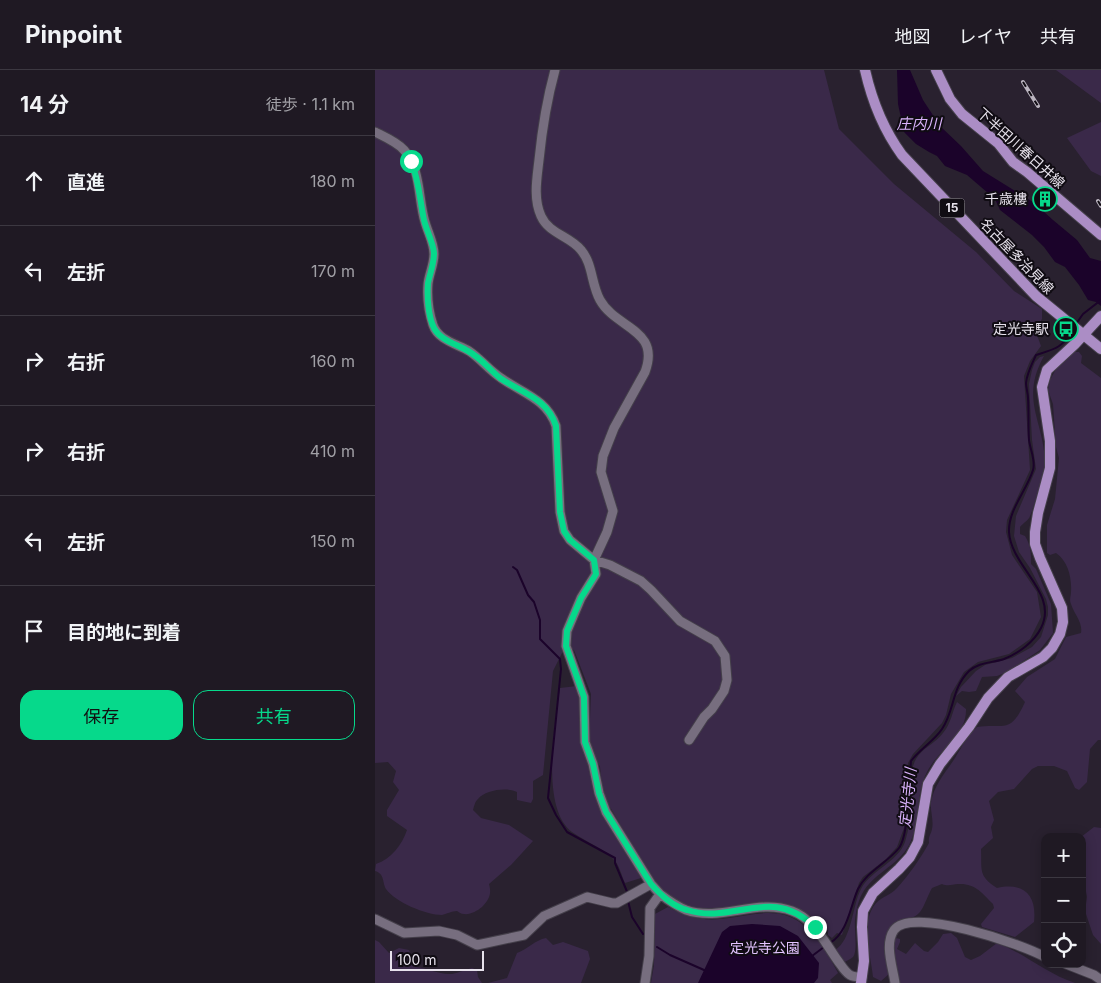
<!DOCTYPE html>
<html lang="ja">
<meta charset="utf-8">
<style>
body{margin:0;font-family:Inter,"Noto Sans JP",sans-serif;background:#2c2630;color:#f1f3f6}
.controls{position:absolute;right:15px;bottom:15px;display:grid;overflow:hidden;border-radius:10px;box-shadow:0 2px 12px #0003}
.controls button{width:45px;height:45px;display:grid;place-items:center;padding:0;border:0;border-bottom:1px solid #3c3841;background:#1f1923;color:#f1f3f6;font:25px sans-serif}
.scale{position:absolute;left:15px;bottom:12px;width:94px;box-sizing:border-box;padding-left:5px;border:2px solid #e7e2ec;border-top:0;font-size:14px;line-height:18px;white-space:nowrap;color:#e7e2ec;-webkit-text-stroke:4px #100c13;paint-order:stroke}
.stop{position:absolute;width:15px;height:15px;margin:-11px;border:4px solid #06d98b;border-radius:50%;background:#fff}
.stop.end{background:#06d98b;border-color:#fff;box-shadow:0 1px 5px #0008}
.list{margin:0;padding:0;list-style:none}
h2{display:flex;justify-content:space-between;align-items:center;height:65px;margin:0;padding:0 20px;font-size:21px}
h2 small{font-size:16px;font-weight:400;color:#a1a0a6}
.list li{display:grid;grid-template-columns:32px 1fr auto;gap:15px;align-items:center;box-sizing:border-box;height:90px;padding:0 20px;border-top:1px solid #3c3841}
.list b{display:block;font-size:19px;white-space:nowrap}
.list em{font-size:16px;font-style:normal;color:#a1a0a6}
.actions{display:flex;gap:10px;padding:15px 20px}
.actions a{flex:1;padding:11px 0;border:1px solid #06d98b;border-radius:15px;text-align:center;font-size:18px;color:#06d98b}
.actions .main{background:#06d98b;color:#111}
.icon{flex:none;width:28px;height:28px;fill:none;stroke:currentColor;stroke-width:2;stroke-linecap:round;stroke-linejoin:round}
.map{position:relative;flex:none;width:726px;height:913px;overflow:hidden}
header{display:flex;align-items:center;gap:30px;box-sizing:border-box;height:70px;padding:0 25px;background:#1f1923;border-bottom:1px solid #3c3841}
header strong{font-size:24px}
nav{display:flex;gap:28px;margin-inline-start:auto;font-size:18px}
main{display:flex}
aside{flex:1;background:#1f1923}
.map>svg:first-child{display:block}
.green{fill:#3a2949}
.water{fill:#1b032a}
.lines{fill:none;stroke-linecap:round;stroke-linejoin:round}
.stream{stroke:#1b032a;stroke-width:2}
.minor-casing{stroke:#443f4a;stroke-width:11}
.major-casing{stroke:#443f4a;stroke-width:12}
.minor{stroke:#776e7f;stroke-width:9}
.major{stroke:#ab8dc5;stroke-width:10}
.rail-casing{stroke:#bab4bf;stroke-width:4}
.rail{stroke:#100c13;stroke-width:2;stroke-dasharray:5.5;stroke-linecap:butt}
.route{stroke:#06d98b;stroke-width:6}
.labels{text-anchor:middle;stroke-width:4;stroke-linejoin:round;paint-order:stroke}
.shield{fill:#100c13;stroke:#a6a2ab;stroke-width:1}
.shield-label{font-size:12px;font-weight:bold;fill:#e7e2ec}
.street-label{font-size:14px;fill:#e7e2ec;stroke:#100c13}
.poi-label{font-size:14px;fill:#e7e2ec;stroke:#100c13;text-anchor:end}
.park-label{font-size:14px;fill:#e3c4ff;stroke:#100c13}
.water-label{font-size:15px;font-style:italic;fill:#dab3fc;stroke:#100c13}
</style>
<header>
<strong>Pinpoint</strong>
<nav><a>地図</a><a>レイヤ</a><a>共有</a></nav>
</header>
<main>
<aside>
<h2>14 分<small>徒歩 · 1.1 km</small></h2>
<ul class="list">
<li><svg class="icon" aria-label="ahead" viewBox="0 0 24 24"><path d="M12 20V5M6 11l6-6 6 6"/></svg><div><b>直進</b></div><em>180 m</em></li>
<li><svg class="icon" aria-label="left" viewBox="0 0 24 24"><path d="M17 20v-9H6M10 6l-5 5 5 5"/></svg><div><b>左折</b></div><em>170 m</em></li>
<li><svg class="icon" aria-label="right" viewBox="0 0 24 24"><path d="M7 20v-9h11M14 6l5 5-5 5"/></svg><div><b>右折</b></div><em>160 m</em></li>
<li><svg class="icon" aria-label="right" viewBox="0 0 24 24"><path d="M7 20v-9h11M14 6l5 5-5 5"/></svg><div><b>右折</b></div><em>410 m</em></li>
<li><svg class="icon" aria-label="left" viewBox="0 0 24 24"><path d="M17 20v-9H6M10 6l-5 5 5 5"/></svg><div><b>左折</b></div><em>150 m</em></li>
<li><svg class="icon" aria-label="arrive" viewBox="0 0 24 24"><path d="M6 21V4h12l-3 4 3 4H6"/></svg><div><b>目的地に到着</b></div></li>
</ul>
<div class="actions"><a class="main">保存</a><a>共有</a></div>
</aside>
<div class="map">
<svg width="726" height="913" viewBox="0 0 726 913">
<rect width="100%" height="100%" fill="#29212f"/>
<!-- green -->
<path class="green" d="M0,0H449L464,59L519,114L601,182L639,221L667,239V249L660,260L666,276L655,291L649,306L655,400L632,450L631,462L637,485L662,522L666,547L655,569L634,584L603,592L589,602L576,624L571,645L567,653L538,684L533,693L529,745V758L522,777L511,789L488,807L484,813L467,865L462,863L457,868L453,865V860L441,856L418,838L337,840L321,838L306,834L286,820L275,806L228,725L225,697L214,672L216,624L199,580L189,579L178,601L168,705L158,711V729L156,733L142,730V722C132,717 110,720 103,729C100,731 99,737 98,740L106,748L134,755L158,771L136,795L114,814C117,824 114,830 107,837C102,841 95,845 89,844C86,844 84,842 82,841C77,841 71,844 67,845C51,845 20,832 11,819C7,812 10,804 0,801L1,794C16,789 27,775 32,760L12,746V740L24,720L18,712L21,701L13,692L0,693Z
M681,0H726V33Z
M726,52V106L716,101L692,68Z
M699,282H704L707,286L706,293L726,308V670H723L715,679L712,712L704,720L700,718L692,701L679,696H663L657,699L639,719L623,722L614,731L619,750L616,757L618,768L606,779C607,800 603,806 622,818C649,812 662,825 659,852L640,867L607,857L606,854L619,838L618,834C607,823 600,813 583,814C577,814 574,817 567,814L557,818C553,825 549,837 545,842C538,850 533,847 524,851C508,857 514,889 514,904L506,911L498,907C496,885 486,858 498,837C504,827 515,826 522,818C534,805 545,789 554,773C553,766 556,765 557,759C559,751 555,741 556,732C559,715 571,702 580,688C587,677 592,665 602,657C630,653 635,665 650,632L640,621L652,607L680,589L691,567L706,563C708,552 699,544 696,534C694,530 696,526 696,522C697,508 693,491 681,483L675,485L672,483V455L680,429L684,388L681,377L678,334L673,320L675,310L681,299Z
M669,286C645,329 668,349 670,391C671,395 658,441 655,446C654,450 648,453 645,457V464L650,466C656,476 656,483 656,494L661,499L676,534L678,563L665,580L632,602L622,606L607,607L601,621L594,622L587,621L581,626L586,617L601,601L610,595L637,588L657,577L666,567L673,545V537L671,529L655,498L644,482L639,466L641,446L661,399L657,370L654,314L657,300L660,292L665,287Z
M202,616L206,628L221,717V728L266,808L250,813C247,807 245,798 241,792C230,778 212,773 197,762C165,738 180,653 185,618Z
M582,632L591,639C592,665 562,681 552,702C540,725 546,753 534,775C523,796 498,803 487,824C483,831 481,842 480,850C479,858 483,881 478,887C476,889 471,891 468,893L460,880C477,870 477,836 486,819C496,800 523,792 530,772C534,759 536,744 536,731C537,717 534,701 541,689C547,678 561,673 568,663C576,654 577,642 582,632Z
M719,757L726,758V874L718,865L710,841L712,827L707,800V767H706Z
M293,837C309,846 327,851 345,849C373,847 402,834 427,854C443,866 454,886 463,903L455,910L457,913H276L279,895L280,844Z
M576,863L582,868L590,887L596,890L605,886L622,873C649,883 672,904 700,913H522L518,873L521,868L525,869V872L522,879L531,884L540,873L549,881L553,882L563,872L568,864Z
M171,868L178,875L188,872L213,881L215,889L206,913H113L132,908L142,883C153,879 160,870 171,868Z
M0,870L4,872L14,883L24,878L34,880L41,897C53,898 64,905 77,904C84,903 91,899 97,898L102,900L103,907L107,913H0Z"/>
<!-- water -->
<path class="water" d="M522,0H535L548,30L565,56L586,76L608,101L658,132L678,150L702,170L715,188L726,191V236L721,232L713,230L704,215L690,197L680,192L669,177L657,165L625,140L620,129L592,105L570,96L562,86L554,82L541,74L529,62L523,34Z
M377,854L405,856L423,866L444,893L443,908L439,913H323L347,862L355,856Z"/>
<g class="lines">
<!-- stream -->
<path class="stream" d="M701,254L708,244L726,230
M138,497L142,500L153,525L159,532L165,550V569L185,589L186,599L173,728L181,745L192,762L240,788V793L253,824
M253,831L257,847L268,864
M455,873C473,862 475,837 483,819C491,802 512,793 524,778C534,765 534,711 536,691C545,679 559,671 567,659C580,640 576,619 594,601C604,592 617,593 629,589C644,583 659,572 666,558C684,523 636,497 634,462C633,440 652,420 658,400C661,391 655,379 654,370C653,356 654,342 653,328C653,323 651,318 651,313C652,303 657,294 661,285C680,279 687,278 698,260
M282,877L295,885L329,900
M437,886L449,877"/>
<!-- minor casing -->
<g class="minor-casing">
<path id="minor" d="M180,0C172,29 167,60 164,90C162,108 158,128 166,146C174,164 195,166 206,180C218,194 216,214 225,230C241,259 286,259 270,302L239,358L228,386L226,402L238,441L232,462L219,490L221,504L206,528L192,561L191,576L209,627L210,672L218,694L224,723L231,742L276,814L285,824L275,838L274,886L270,913
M0,62C10,67 22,72 29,80C46,99 43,129 50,152C53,163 59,173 59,184C59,195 54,204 53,214C52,227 54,243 58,255C63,270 82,274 94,281C106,289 114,300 126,308C147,323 172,329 181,356L185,442L189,461L195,470L219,490L235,495L266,511L276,520L305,551L340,571L350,586L352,610L349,621L337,639L329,647L314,670
M285,824C293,830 301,836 311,840C346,852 382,828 417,841C439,849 450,873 463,891C466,895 470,902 475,905C478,907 483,907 487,907
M0,849L29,863L64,861L82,865L102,875L149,865L169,846L212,827L237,833H242L276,814
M691,894L719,905L726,910
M520,913C518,898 509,874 519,860C536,836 647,874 670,887"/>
</g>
<!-- major casing -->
<g class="major-casing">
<path id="major" d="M490,0C497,31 508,59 527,85L661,226L726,279
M561,0L575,29L587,44L623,73L638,92L652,102L726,165
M486,913L489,891L487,857L488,841L498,823L524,799L535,787L543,772L553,714L565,694L594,657L613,628L633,607L668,587L677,578L685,564L688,552L687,538L665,488L660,474V462L663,443L675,398V371L667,317L672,300L700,274L726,246"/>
</g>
<!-- minor -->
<use href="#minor" class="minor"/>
<!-- major -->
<use href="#major" class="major"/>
<!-- rail casing -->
<g class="rail-casing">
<path id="rail" d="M648,12L663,36
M723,131L726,136"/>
</g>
<!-- rail -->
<use href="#rail" class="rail"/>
</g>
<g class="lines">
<!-- route -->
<path class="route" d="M36,91C44,110 45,131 49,150C52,162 58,172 59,183C59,194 55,203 53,213C52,226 53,246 59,258C66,271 82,274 93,281C106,288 114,299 125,308C147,323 172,328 181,356L185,442L189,461L195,470L219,490L221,504L206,528L192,561L191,576L209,627L210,672L218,694L224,723L231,742L276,814C286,825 297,836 312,840C360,855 395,814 440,857"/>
</g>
<!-- icons -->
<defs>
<g id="building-ring" transform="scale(1.25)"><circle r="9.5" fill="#100c13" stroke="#06d98b" stroke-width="1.5"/><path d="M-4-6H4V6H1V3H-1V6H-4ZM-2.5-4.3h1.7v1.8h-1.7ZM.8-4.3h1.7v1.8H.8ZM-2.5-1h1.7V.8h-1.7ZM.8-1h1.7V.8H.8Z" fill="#06d98b"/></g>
<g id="bus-ring" transform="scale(1.25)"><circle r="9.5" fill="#100c13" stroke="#06d98b" stroke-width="1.5"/><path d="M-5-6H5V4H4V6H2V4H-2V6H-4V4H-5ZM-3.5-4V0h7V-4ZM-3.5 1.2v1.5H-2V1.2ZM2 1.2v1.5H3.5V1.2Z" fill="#06d98b"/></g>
</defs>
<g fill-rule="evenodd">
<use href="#building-ring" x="670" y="129"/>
<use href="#bus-ring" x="691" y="259"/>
</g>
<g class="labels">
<!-- shield labels -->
<rect class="shield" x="564.5" y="128.5" width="25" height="19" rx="4"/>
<g class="shield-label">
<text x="577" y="142">15</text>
</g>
<!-- street labels -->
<g class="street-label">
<text transform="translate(646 78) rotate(42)" y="5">下半田川春日井線</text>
<text transform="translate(642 186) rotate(46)" y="5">名古屋多治見線</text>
</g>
<!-- poi labels -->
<g class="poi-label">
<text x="652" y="134">千歳樓</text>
<text x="674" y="264">定光寺駅</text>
</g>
<!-- park labels -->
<g class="park-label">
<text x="390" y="883">定光寺公園</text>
</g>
<!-- water labels -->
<g class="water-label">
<text x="544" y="59">庄内川</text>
<text transform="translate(533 728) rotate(-84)" y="5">定光寺川</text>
</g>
</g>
</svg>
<div class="controls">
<button>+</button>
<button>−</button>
<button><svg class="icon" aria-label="locate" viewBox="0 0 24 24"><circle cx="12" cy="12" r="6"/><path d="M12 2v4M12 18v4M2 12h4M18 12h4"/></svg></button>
</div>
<div class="scale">100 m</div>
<div class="stop" style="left:36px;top:91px"></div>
<div class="stop end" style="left:440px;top:857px"></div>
</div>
</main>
